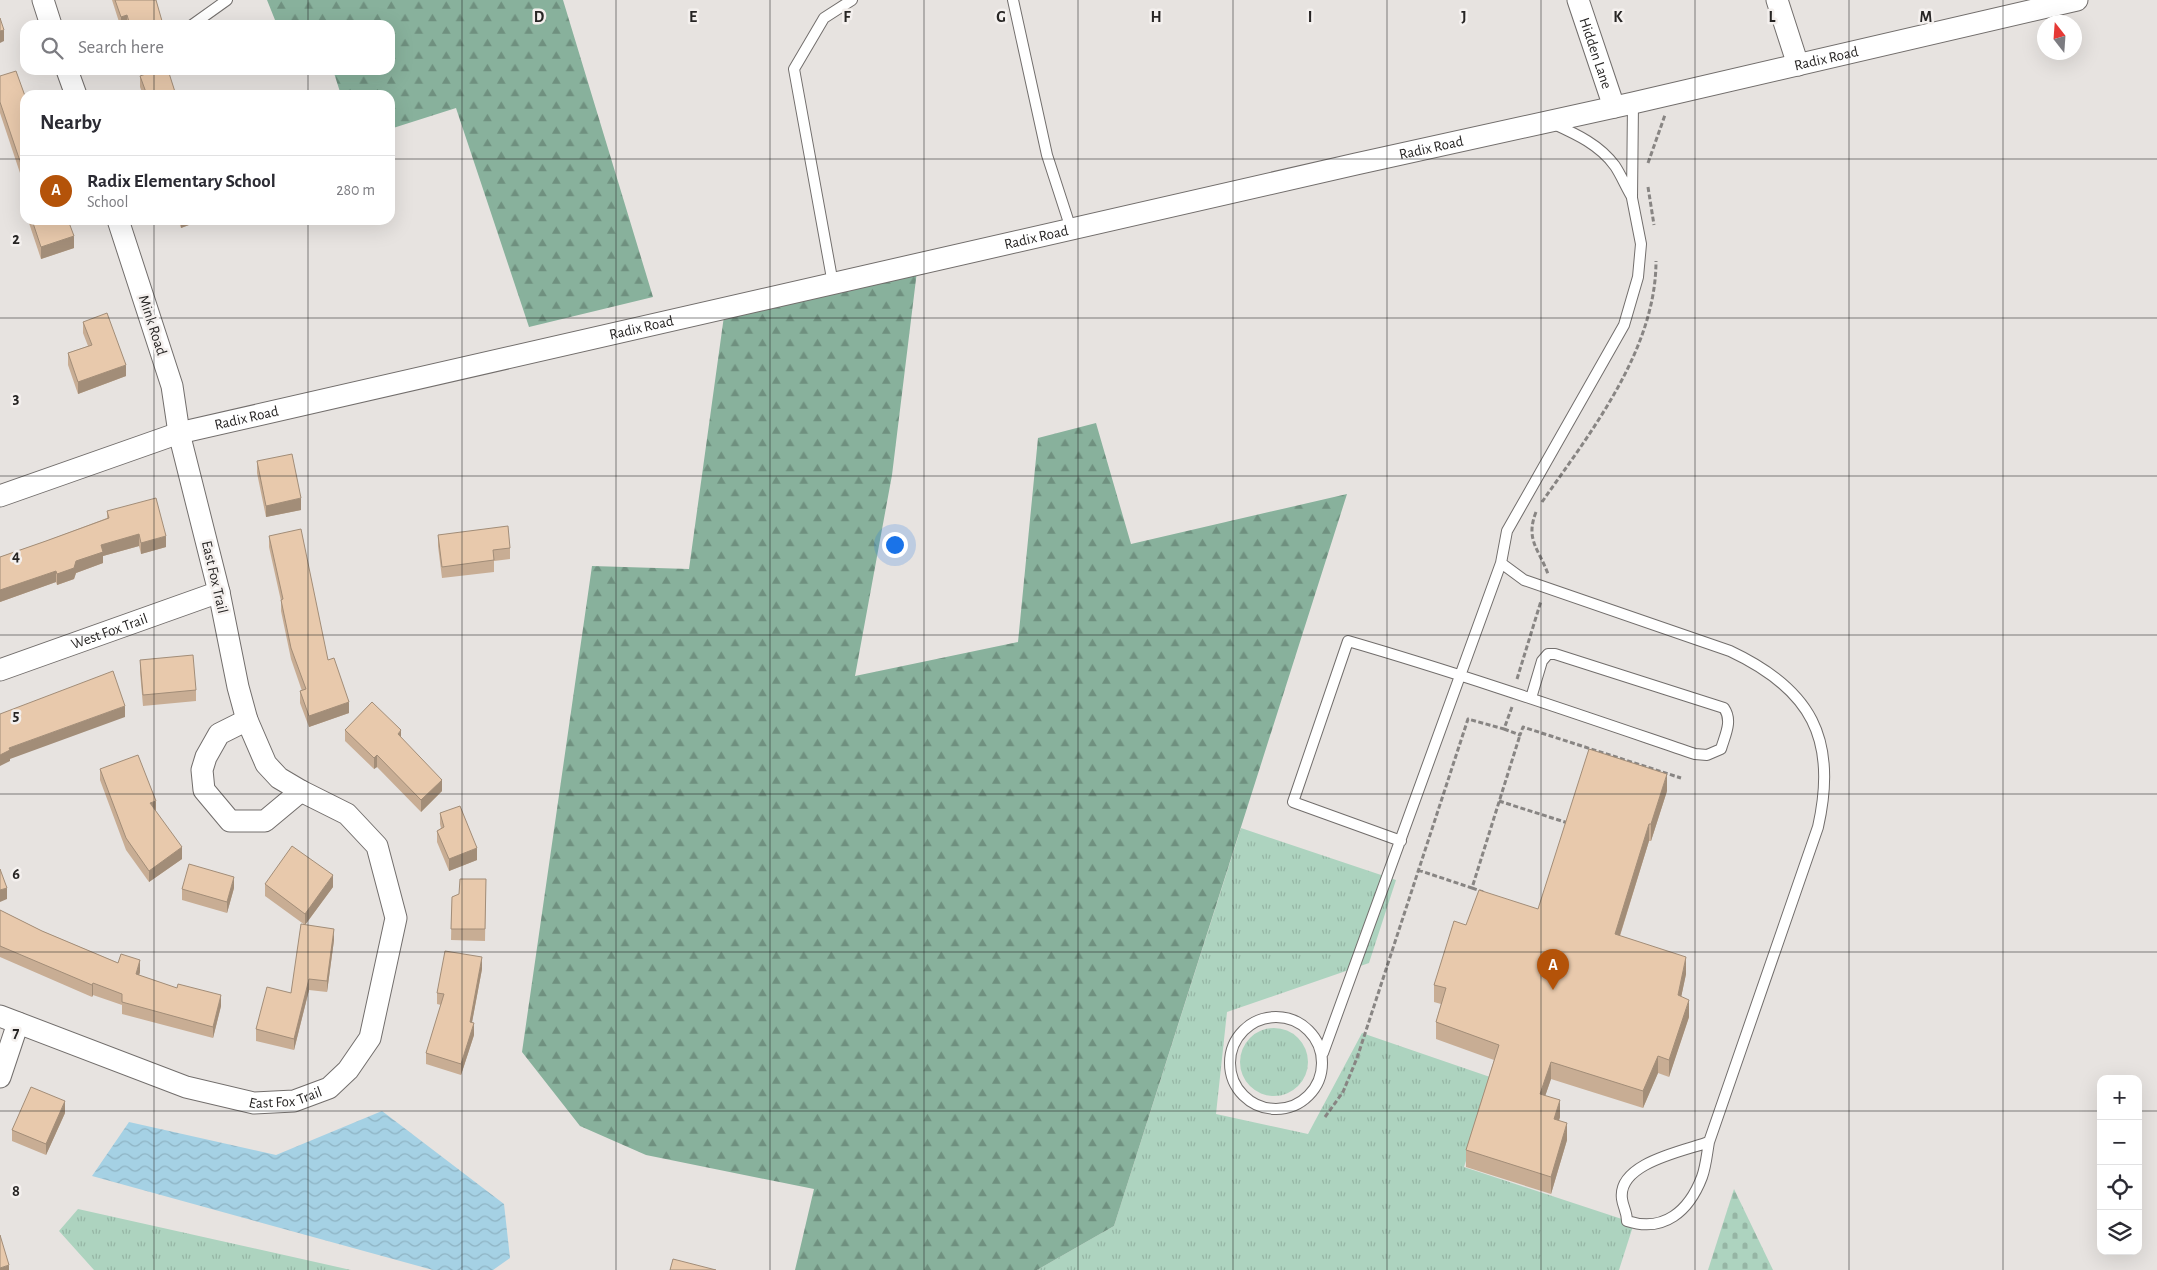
<!DOCTYPE html>
<meta charset="utf-8">
<style>
body{margin:0;font-family:"Alegreya Sans",sans-serif;background:#f7f7f7;color:#2b2b33}
.controls{position:absolute;right:15px;bottom:15px;display:grid;overflow:hidden;border-radius:10px;box-shadow:0 5px 20px #0002}
.controls button{width:45px;height:45px;display:grid;place-items:center;padding:0;border:0;border-bottom:1px solid #e1e1e2;background:#fff;color:#2b2b33;font:25px sans-serif}
.compass{position:absolute;left:2037px;top:15px;width:45px;height:45px;border-radius:50%;background:#fff;box-shadow:0 5px 20px #0002;rotate:343deg}
.you{position:absolute;left:894px;top:544px;width:18px;height:18px;margin:-12px;border:4px solid #fff;border-radius:50%;background:#1a73e8;box-shadow:0 0 0 8px #1a73e833}
.badge{display:grid;place-items:center;width:32px;height:32px;border-radius:50%;background:#b45309;color:#fff;font-size:16px;font-weight:700}
.pin{position:absolute;translate:-50% -41px;filter:drop-shadow(0 1px 2px #0008)}
.pin::after{content:'';position:absolute;top:26px;width:18px;height:15px;background:inherit;clip-path:polygon(0 0,100% 0,50% 100%)}
.list{margin:0;padding:0;list-style:none}
h2{display:flex;justify-content:space-between;align-items:center;height:65px;margin:0;padding:0 20px;font-size:21px}
h2 small{font-size:16px;font-weight:400;color:#7c7c81}
.list li{display:grid;grid-template-columns:32px 1fr auto;gap:15px;align-items:center;box-sizing:border-box;height:70px;padding:0 20px;border-top:1px solid #e1e1e2}
.list b{display:block;font-size:19px;white-space:nowrap}
.list p{margin:0;font-size:16px;white-space:nowrap;color:#7c7c81}
.list em{font-size:16px;font-style:normal;color:#7c7c81}
.icon{flex:none;width:28px;height:28px;fill:none;stroke:currentColor;stroke-width:2;stroke-linecap:round;stroke-linejoin:round}
.map{position:relative;flex:none;width:2157px;height:1270px;overflow:hidden}
.search{position:absolute;background:#fff;box-shadow:0 5px 20px #0002;left:20px;top:20px;width:375px;height:55px;display:flex;align-items:center;gap:12px;box-sizing:border-box;padding:0 18px;border-radius:15px;color:#7c7c81;font-size:19px}
.panel{position:absolute;background:#fff;box-shadow:0 5px 20px #0002;left:20px;top:90px;width:375px;height:135px;border-radius:15px}
.map>svg:first-child{display:block}
.grass{fill:url(#grass-tufts)}
.forest{fill:url(#forest-firs)}
.cemetery{fill:url(#cemetery-stones)}
.water{fill:url(#water-waves)}
.lines{fill:none;stroke-linecap:round;stroke-linejoin:round}
.service-casing{stroke:#726e6c;stroke-width:12}
.minor-casing{stroke:#726e6c;stroke-width:23}
.path{stroke:#888583;stroke-width:3;stroke-dasharray:5 2.5;stroke-linecap:butt}
.service{stroke:#fff;stroke-width:10}
.minor{stroke:#fff;stroke-width:21}
.wall{fill:#c8ad94}
.shaded-wall{fill:#a28d78}
.building{fill:#e8c9ac;stroke:#a28d78}
.grid{fill:none;stroke:#272524;stroke-width:1;stroke-opacity:0.55}
.labels{text-anchor:middle;stroke-width:5;stroke-linejoin:round;paint-order:stroke}
.street-label{font-size:15px;fill:#272524;stroke:#f4f0ee}
.grid-label{font-size:16px;text-anchor:middle;font-weight:bold;fill:#272524;stroke:#f4f0ee;stroke-width:5;stroke-linejoin:round;paint-order:stroke}
</style>
<div class="map">
<svg width="2157" height="1270" viewBox="0 0 2157 1270">
<defs>
<pattern id="grass-tufts" width="24" height="20" patternUnits="userSpaceOnUse" patternTransform="scale(1.25)"><rect width="24" height="20" fill="#add3bf"/><path d="M3 7l-1-3M5 7V3M7 7l1-3M15 17l-1-3M17 17v-4M19 17l1-3" fill="none" stroke="#95b5a4"/></pattern>
<pattern id="forest-firs" width="22" height="20" patternUnits="userSpaceOnUse" patternTransform="scale(1.25)"><rect width="22" height="20" fill="#88b19c"/><path d="M5 1l3.5 6h-7zM16 11l3.5 6h-7z" fill="#6f907f"/></pattern>
<pattern id="cemetery-stones" width="16" height="16" patternUnits="userSpaceOnUse" patternTransform="scale(1.25)"><rect width="16" height="16" fill="#add3bf"/><path d="M2 7V4a2 2 0 0 1 4 0v3zM10 15v-3a2 2 0 0 1 4 0v3z" fill="#95b5a4"/></pattern>
<pattern id="water-waves" width="16" height="10" patternUnits="userSpaceOnUse" patternTransform="scale(1.25)"><rect width="16" height="10" fill="#a5d1e4"/><path d="M0 5q4-4 8 0t8 0" fill="none" stroke="#8eb3c3"/></pattern>
</defs>
<rect width="100%" height="100%" fill="#e7e3e0"/>
<!-- grass -->
<path class="grass" d="M1241,828L1396,880L1369,963L1227,1012L1216,1114L1308,1134L1362,1033L1493,1078L1464,1167L1634,1223L1619,1270H1037L1114,1226Z
M1240 1062a34 34 0 1 1 68 0a34 34 0 1 1-68 0Z
M78,1209L351,1270H94L59,1231Z"/>
<!-- forest -->
<path class="forest" d="M267,0H563L653,297L529,327L456,108L390,129V95H341L333,70H390V25H277Z
M917,271L892,475L855,676L1018,642L1038,438L1096,423L1131,544L1347,494L1114,1226L1037,1270H795L814,1189L646,1155L580,1126L522,1052L592,566L689,569L724,316Z"/>
<!-- cemetery -->
<path class="cemetery" d="M1734,1189L1773,1270H1708Z"/>
<!-- water -->
<path class="water" d="M382,1111L504,1204L510,1258L493,1270H433L92,1176L129,1122L276,1155Z"/>
<g class="lines">
<!-- service casing -->
<g class="service-casing">
<path id="service" d="M1013,0L1047,155L1071,229
M192,25L227,0
M1554,124C1576,134 1600,145 1615,166C1621,175 1626,187 1632,197
M833,284L794,69L824,18L852,0
M1501,563L1524,580L1730,651C1811,689 1838,739 1818,827L1709,1142C1684,1151 1617,1163 1622,1199C1623,1207 1627,1212 1627,1221C1664,1233 1689,1211 1702,1177C1706,1166 1707,1153 1709,1142
M1401,841L1293,802L1348,641C1465,675 1580,715 1695,754L1707,755L1721,749C1725,735 1733,721 1724,708L1555,654H1548L1542,661L1531,698
M1230 1063a46 46 0 1 1 92 0a46 46 0 1 1-92 0Z
M1323,1053L1501,563L1507,531L1624,325L1638,277L1641,244L1632,198L1633,103"/>
</g>
<!-- minor casing -->
<g class="minor-casing">
<g id="minor">
<path d="M43,0L51,25"/>
<path id="s1" d="M1578,0L1614,107"/>
<path d="M1777,0L1798,65"/>
<path d="M67,70L76,95"/>
<path id="s2" d="M0,496L179,433L1356,164L1633,103L2077,0"/>
<path id="s3" d="M0,670L219,592"/>
<path d="M247,720L219,734L206,757L202,770L204,790L230,821H265L301,791"/>
<path id="s4" d="M0,1016L186,1087L254,1103L294,1101L329,1088L348,1070L370,1038L396,918L377,846L347,814L301,791L279,778L266,764L247,720L238,687L219,592L179,433L172,386L118,220"/>
<path d="M0,1077L18,1023"/>
</g>
</g>
<!-- path -->
<path class="path" d="M1648,163L1665,115
M1648,187L1654,225
M1542,502C1590,433 1656,350 1656,261
M1536,512C1525,540 1539,549 1548,574
M1517,679L1541,601
M1504,729L1520,735L1523,727L1681,778
M1499,801L1568,823
M1418,870L1472,888L1520,735
M1472,888L1483,892
M1325,1117L1343,1092L1357,1058L1468,719L1504,729L1512,707"/>
<!-- service -->
<use href="#service" class="service"/>
<!-- minor -->
<use href="#minor" class="minor"/>
</g>
<!-- wall -->
<path class="wall" d="M112,0H156L162,25H120Z
M0,76L25,96L24,185L0,113Z
M140,76L176,95H143L140,87Z
M28,220H68L74,248L41,259Z
M178,220H202L181,228Z
M83,322L126,376L78,394L68,365V353L88,346L83,333Z
M257,461L301,510L266,517L257,473Z
M107,511L166,547L141,554L139,546L103,556V563L76,573L74,579L57,585L56,582L0,602V557L46,541L107,518Z
M438,535L510,548V559L494,561V572L442,578L438,546Z
M269,536L328,660L349,713L309,727L300,703V691H302L291,659L281,611V601L269,547Z
M140,660L196,690V701L143,706L140,672Z
M345,730L401,738L442,791L421,812L377,767L374,769L345,741Z
M100,769L156,812L182,859L149,882L126,850L100,780Z
M1667,791L1651,841H1649L1620,936L1686,974L1681,997L1689,1017L1669,1077L1658,1073L1643,1108L1551,1079L1545,1096L1560,1117L1559,1120L1567,1140L1551,1194L1466,1167V1150L1494,1060L1436,1039V1022L1441,1004L1434,1002V985L1466,925L1538,909Z
M440,813L477,860L449,871L437,842V831L441,828L440,824Z
M486,879L485,941L451,940L452,897L459,894Z
M265,884L333,887L305,925L334,940L327,992L309,990L294,1050L256,1041V1029L291,993L305,925L265,896Z
M234,888L227,913L182,900V889Z
M0,910L42,931L140,972L139,975L221,1006L213,1038L122,1014V1005L93,995L92,997L0,957Z
M482,969L472,1022L474,1035L461,1075L426,1064V1053L441,1005L437,1004V993Z
M65,1113L46,1155L12,1141V1130Z"/>
<!-- shaded-wall -->
<path class="shaded-wall" d="M127,15V25H121V17Z
M162,21V25H150Z
M4,30V41L0,43V31Z
M24,173H25V184L24,185Z
M181,220H202L181,228Z
M74,236V248L41,259V247Z
M126,365V376L78,394V382Z
M301,498V510L266,517V506Z
M139,534V546L103,556V563L76,573L74,579L57,585V574L101,545Z
M166,536V547L141,554V543Z
M56,571V582L0,602V590Z
M349,702V713L309,727V716Z
M125,706V717L10,759V761L0,766V755L9,748Z
M401,730V742L398,734Z
M377,755V767L374,769V758Z
M1667,774V791L1651,841V824Z
M442,780V791L421,812V800Z
M156,801V812L150,803Z
M1649,824V841L1615,951V934Z
M182,847V859L149,882V871Z
M477,848V860L449,871V859Z
M333,875V887L305,925V914Z
M234,877V888L227,913V902Z
M7,888V899L0,902V890Z
M334,929V940L327,992V981Z
M482,957V969L470,1033V1022Z
M1686,957V974L1678,1012V995Z
M140,960V972L136,985V974Z
M309,979V990L294,1050V1039Z
M93,983V995L92,997V985Z
M221,995V1006L213,1038V1027Z
M1689,1000V1017L1669,1077V1060Z
M474,1023V1035L461,1075V1064Z
M1658,1056V1073L1643,1108V1091Z
M1551,1062V1079L1540,1111V1094Z
M1560,1100V1117L1554,1136V1119Z
M65,1101V1113L46,1155V1144Z
M1567,1123V1140L1551,1194V1177Z
M9,1265V1270H0V1268Z"/>
<!-- building -->
<path class="building" d="M115,0H156L162,21L150,25H130L127,15L121,17Z
M0,18L4,30L0,31Z
M157,70H168L176,95H147L140,76Z
M16,71L25,96V173H24L0,102V76Z
M32,220H68L74,236L41,247Z
M107,313L126,365L78,382L68,353L92,345L83,322Z
M292,454L301,498L266,506L257,461Z
M156,498L166,536L141,543L139,534L101,545L103,552L76,561L74,568L57,574L56,571L0,590V557L46,541L109,518L107,511Z
M508,526L510,548L493,550L494,560L442,567L438,535Z
M301,529L328,660L334,658L349,702L309,716L300,691L306,689L291,648L281,600L283,599L269,536Z
M193,655L196,690L143,695L140,660Z
M113,671L125,706L9,748L10,750L0,755V714Z
M372,702L401,730L398,734L442,780L421,800L377,755L374,758L345,730Z
M1589,749L1667,774L1651,824H1649L1615,934L1686,957L1678,995L1689,1000L1669,1060L1658,1056L1643,1091L1551,1062L1540,1094L1560,1100L1554,1119L1567,1123L1551,1177L1466,1150L1499,1045L1436,1022L1446,988L1434,985L1454,921L1466,925L1479,890L1538,909Z
M138,755L156,801L150,803L182,847L149,871L126,838L100,769Z
M460,806L477,848L449,859L437,831L444,827L440,813Z
M292,846L333,875L305,914L265,884Z
M189,864L234,877L227,902L182,889Z
M0,869L7,888L0,890Z
M460,879H486L485,929H451L452,897L459,894Z
M0,910L42,931L118,963L121,954L140,960L136,974L177,988L178,984L221,995L213,1027L122,1002V994L93,983L92,985L0,946Z
M301,924L334,929L327,981L309,979L294,1039L256,1029L267,987L291,993Z
M445,951L482,957L470,1022L474,1023L461,1064L426,1053L444,994L437,993Z
M31,1087L65,1101L46,1144L12,1130Z
M0,1235L9,1265L0,1268Z
M673,1259L716,1270H670Z"/>
<!-- grid -->
<path class="grid" d="M154,0V25M308,0V25M462,0V1270M616,0V1270M770,0V1270M924,0V1270M1078,0V1270M1233,0V1270M1387,0V1270M1541,0V1270M1695,0V1270M1849,0V1270M2003,0V1270M154,70V95M308,70V95M0,159H25M390,159H2157M154,220V1270M308,220V1270M0,318H2157M0,476H2157M0,635H2157M0,794H2157M0,952H2157M0,1111H2101M2138,1111H2157"/>
<g class="labels">
<!-- street labels -->
<g class="street-label">
<text dy="5" stroke="none"><textPath href="#s1" startOffset="56">Hidden Lane</textPath></text>
<text dy="5" stroke="none"><textPath href="#s2" startOffset="1879">Radix Road</textPath></text>
<text dy="5" stroke="none"><textPath href="#s2" startOffset="1474">Radix Road</textPath></text>
<text dy="5" stroke="none"><textPath href="#s2" startOffset="1069">Radix Road</textPath></text>
<text transform="translate(153 325) rotate(72)" y="5">Mink Road</text>
<text dy="5" stroke="none"><textPath href="#s2" startOffset="664">Radix Road</textPath></text>
<text dy="5" stroke="none"><textPath href="#s2" startOffset="259">Radix Road</textPath></text>
<text transform="translate(215 577) rotate(77)" y="5">East Fox Trail</text>
<text dy="5" stroke="none"><textPath href="#s3" startOffset="116">West Fox Trail</textPath></text>
<text dy="5" stroke="none"><textPath href="#s4" startOffset="301">East Fox Trail</textPath></text>
</g>
</g>
<g class="grid-label">
<text x="539" y="22">D</text>
<text x="693" y="22">E</text>
<text x="847" y="22">F</text>
<text x="1001" y="22">G</text>
<text x="1156" y="22">H</text>
<text x="1310" y="22">I</text>
<text x="1464" y="22">J</text>
<text x="1618" y="22">K</text>
<text x="1772" y="22">L</text>
<text x="1926" y="22">M</text>
<text x="16" y="244">2</text>
<text x="16" y="403">3</text>
<text x="16" y="561">4</text>
<text x="16" y="720">5</text>
<text x="16" y="879">6</text>
<text x="16" y="1038">7</text>
<text x="16" y="1196">8</text>
</g>
</svg>
<div class="controls">
<button>+</button>
<button>−</button>
<button><svg class="icon" aria-label="locate" viewBox="0 0 24 24"><circle cx="12" cy="12" r="6"/><path d="M12 2v4M12 18v4M2 12h4M18 12h4"/></svg></button>
<button><svg class="icon" aria-label="layers" viewBox="0 0 24 24"><path d="M12 4l9 5-9 5-9-5zM3 14l9 5 9-5"/></svg></button>
</div>
<svg class="compass" viewBox="-18 -18 36 36"><path d="M0-13l5 13h-10z" fill="#e53935"/><path d="M0 13l5-13h-10z" fill="#7c7c81"/></svg>
<div class="you"></div>
<div class="pin badge" style="left:1553px;top:990px">A</div>
<div class="search"><svg class="icon" aria-label="search" viewBox="0 0 24 24"><circle cx="10" cy="10" r="6"/><path d="M15 15l6 6"/></svg>Search here</div>
<section class="panel">
<h2>Nearby<small></small></h2>
<ul class="list">
<li><span class="badge">A</span><div><b>Radix Elementary School</b><p>School</p></div><em>280 m</em></li>
</ul>
</section>
</div>
